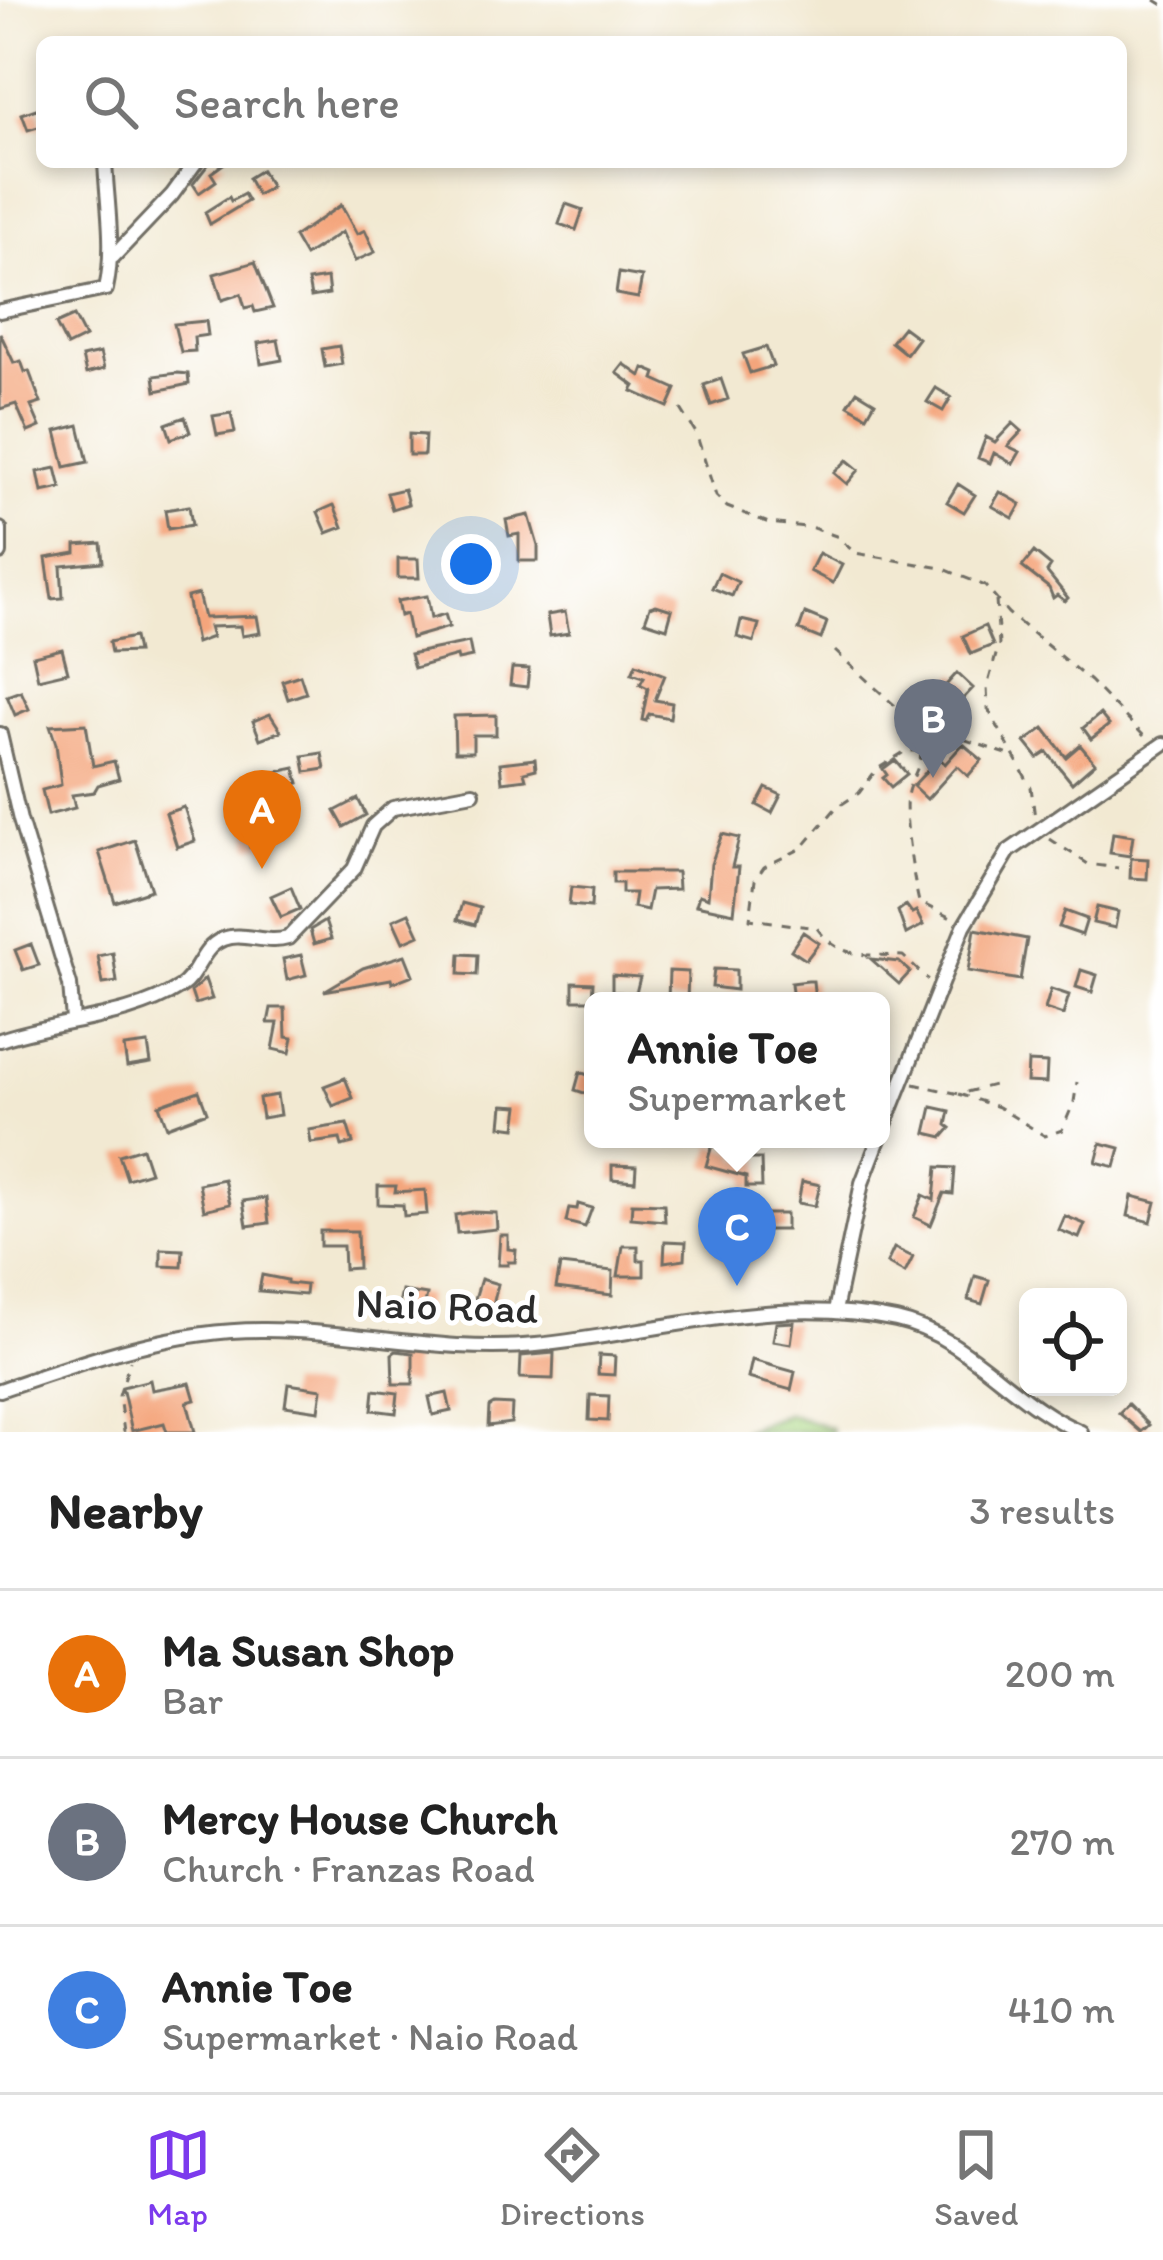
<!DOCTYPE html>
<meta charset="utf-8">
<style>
body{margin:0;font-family:Itim,sans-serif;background:#f2f2f2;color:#222}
.controls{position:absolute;right:36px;bottom:36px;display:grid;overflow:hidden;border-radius:18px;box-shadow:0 6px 18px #0003}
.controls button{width:108px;height:108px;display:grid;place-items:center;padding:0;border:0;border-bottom:3px solid #e0e0e0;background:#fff;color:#222;font:60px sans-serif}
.you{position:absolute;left:471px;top:564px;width:42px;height:42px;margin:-30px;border:9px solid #fff;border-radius:50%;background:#1a73e8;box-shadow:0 0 0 18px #1a73e833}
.badge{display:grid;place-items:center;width:78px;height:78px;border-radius:50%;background:#7c3aed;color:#fff;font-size:39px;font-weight:700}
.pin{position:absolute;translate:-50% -99px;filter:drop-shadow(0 3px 6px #0008)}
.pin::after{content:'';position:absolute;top:63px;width:42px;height:36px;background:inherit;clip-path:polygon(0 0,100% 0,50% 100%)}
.popup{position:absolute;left:584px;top:992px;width:306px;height:156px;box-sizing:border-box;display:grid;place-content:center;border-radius:18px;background:#fff;filter:drop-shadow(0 3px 9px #0005);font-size:39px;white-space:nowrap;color:#767676}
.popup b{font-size:45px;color:#222}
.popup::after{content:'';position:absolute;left:50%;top:100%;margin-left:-24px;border:24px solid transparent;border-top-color:#fff}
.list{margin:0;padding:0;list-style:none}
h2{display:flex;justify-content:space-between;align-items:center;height:156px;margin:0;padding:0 48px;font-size:51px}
h2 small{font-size:39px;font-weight:400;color:#767676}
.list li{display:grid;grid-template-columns:78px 1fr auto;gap:36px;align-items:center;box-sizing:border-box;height:168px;padding:0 48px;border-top:3px solid #e0e0e0}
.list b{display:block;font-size:45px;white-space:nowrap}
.list p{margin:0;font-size:39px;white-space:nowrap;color:#767676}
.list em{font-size:39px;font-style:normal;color:#767676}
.icon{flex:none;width:66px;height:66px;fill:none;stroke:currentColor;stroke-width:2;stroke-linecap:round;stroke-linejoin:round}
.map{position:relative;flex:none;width:1163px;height:1432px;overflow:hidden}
.search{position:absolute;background:#fff;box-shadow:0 6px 18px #0003;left:36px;right:36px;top:36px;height:132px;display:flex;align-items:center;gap:30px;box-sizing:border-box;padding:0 42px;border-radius:18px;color:#767676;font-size:45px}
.sheet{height:660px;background:#fff}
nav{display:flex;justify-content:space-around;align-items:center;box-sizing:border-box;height:168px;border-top:3px solid #e0e0e0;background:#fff;font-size:33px;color:#767676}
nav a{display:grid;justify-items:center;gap:6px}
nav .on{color:#7c3aed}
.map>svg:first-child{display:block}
.green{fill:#aad783;stroke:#6a8157;stroke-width:3}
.building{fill:#f4a57c}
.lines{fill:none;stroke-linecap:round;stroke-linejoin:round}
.minor-casing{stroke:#716e65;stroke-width:18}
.path{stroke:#716e65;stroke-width:3;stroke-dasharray:9 9;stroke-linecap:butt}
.minor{stroke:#fff;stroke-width:12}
.labels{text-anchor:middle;stroke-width:10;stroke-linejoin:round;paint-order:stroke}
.street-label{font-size:42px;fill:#2b2b2b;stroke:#fff}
</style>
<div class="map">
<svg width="1163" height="1432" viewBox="0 0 1163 1432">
<rect width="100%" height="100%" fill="#fff"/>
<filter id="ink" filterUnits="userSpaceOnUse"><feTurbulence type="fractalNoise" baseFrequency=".00833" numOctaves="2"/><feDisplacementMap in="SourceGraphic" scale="24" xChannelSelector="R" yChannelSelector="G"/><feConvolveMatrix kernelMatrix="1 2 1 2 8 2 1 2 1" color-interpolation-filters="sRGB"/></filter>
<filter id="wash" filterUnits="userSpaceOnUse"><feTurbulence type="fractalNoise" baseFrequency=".004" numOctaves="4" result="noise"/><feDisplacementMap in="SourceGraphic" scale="48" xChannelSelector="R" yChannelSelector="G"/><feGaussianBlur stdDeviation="2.7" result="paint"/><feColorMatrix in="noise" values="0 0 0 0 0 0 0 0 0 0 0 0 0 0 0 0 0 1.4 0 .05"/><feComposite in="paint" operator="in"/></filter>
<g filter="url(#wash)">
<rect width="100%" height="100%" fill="#f2e9d2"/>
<!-- green -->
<path class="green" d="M787,1414L831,1428L832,1432H741Z"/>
<g id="blocks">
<!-- building -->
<path class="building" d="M39,108L42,126L28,130L22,114Z
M210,162H226L211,173L216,181L199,193L193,184Z
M261,170L271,187L257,195L248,178Z
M244,194L248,201L210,224L205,212L229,197L231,201Z
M566,204L583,210L576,230L559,224Z
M341,205L357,234L365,230L375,252L355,261L342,232L305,256L294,237Z
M255,262L273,308L255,312L253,306L245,308L241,294L222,300L214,274Z
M619,273L642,277L638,298L616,294Z
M327,278L329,294L311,297L308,281Z
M74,316L85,337L67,346L56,324Z
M206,321L208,335L194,337L195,351L181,352L174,324Z
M903,327L918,338L906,354L891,342Z
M0,333L14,363L21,361L25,372L29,371L41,403L31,406L40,427L28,432L16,404L0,409Z
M278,340L282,360L261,364L258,343Z
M339,346L342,364L325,367L322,349Z
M766,347L773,366L750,373L743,354Z
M100,353L104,369L86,374L82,357Z
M624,364L641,376L644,368L656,373L654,379L676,389L668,407L632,391L635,386L617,373Z
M177,373L188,374L189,384L156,391L154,376Z
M721,379L728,399L711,405L704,385Z
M936,388L951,397L943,411L927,402Z
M857,391L875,402L867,416L848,405Z
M231,413L235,432L217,435L213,416Z
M185,417L190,432L171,439L166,424Z
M1013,423L1022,431L1008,446L1020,452L1013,464L994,453L990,463L978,458L986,437L995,442Z
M79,425L88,462L65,467L56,431Z
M409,434L425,435L424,455H409Z
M847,460L859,470L847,484L834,473Z
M56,468L61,488L42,492L38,472Z
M958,484L975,495L964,512L947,502Z
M404,489L408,504L392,509L387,493Z
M1000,492L1021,504L1013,518L992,506Z
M334,505L343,527L327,533L318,512Z
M189,506L192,525L168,529L165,510Z
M529,515L538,546V561H519V534L509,536L506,520Z
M101,543L103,562L61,566L63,598L52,599L46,558L76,553V545Z
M1034,552L1051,566L1047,572L1068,598L1065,601L1057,595L1053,598L1049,588L1022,567Z
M819,553L842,565L833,583L810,571Z
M398,559H418L419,578H398Z
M719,573L738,582L732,596L712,588Z
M198,594L204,618L257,616L260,633L242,636L240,626L209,627L212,637L196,643L187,597Z
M427,596L431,618L445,614L449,627L411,638L406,614L400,616L397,601Z
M656,605L672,610L667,628L645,621L650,607Z
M565,612L569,633L550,636L547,615Z
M805,613L827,622L821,639L799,630Z
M741,620L759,624L754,642L737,637Z
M985,626L993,645L971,654L963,636Z
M134,637L137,652L111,653L109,642Z
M469,642L472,657L458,660L457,656L414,668L410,654Z
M62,649L68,672L38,679L33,656Z
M636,664L665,675L655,700L672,703L670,718L649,714L646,721L642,720L648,688L640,684L644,677L632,673Z
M512,668L529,669L527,687L510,685Z
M957,673L973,688L959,703L953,697L926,722L910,708L929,686L938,694Z
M300,675L306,693L288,699L282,681Z
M21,691L29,709L15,715L7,696Z
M270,714L281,731L260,739L253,721Z
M1100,714L1109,725L1091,739L1083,728Z
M496,715V735H473V752H455L454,716Z
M86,724L93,766L114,761L119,779L98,785L94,792L72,795L75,808L48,815L42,790L61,785L56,744L50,726Z
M1044,728L1066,757L1080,745L1095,763L1072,783L1047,752L1038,758L1025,742Z
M963,744L982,760L968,776L957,766L927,799L913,786L939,758L945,764Z
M322,753L325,769L306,772L303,756Z
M535,759L536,769L524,772L526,779L502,782L500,763Z
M895,760L907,774L891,787L883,778L887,775L883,769Z
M295,768L299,783L281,788L277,772Z
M766,788L781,795L772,813L757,805Z
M358,799L366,815L344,827L335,811Z
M184,807L195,841L177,847L166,813Z
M265,814L270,843L250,847L247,818Z
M1113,833L1133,836L1130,856L1110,853Z
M722,834L739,838L732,867H739L734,913L696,905L699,895L708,898L711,864Z
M135,840L151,890L115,902L99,852Z
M1131,858L1148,859L1147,879L1130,878Z
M613,872H677L678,889L651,890L647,910L633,907L635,893H622V883H613Z
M291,887L300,909L281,917L271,896Z
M571,887L592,889L591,907L569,905Z
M462,903L480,908L475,925L457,920Z
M906,905L912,913L916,911L923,925L906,934L898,911Z
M1097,907L1118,912L1115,928L1093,923Z
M1065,911L1087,919L1082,935L1059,927Z
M409,913L419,935L403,942L393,920Z
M325,921L331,939L314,944L310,930Z
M975,929L1027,939L1020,980L968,971Z
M803,932L819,943L806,960L791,950Z
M31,944L39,965L23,970L15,950Z
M113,953L117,982L103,984L98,956Z
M460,954L478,955L477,975L459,974Z
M301,955L306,975L287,980L283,959Z
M405,955L413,975L392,983L391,979L324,991L363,968Z
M871,959L899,962L910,972L899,984Z
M714,969L736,970V990L712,987Z
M1081,970L1097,975L1092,992L1076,987Z
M669,971L688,972L687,1001H668Z
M612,975L640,977L636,993L612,992Z
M205,979L212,999L195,1004L191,992Z
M808,981H813L815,1001H793L791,983Z
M573,982L593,983L592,1000H573Z
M1051,989L1069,995L1063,1015L1045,1009Z
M271,1008H285L286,1037L293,1038L290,1053L273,1049L278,1023H268Z
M148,1044L151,1063L127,1067L124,1047Z
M1028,1062L1047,1063L1046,1083L1027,1082Z
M580,1072L593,1077V1096L575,1090Z
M345,1078L353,1098L333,1106L324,1086Z
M199,1091L207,1112L167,1127L159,1105Z
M277,1095L280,1115L262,1118L259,1098Z
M503,1105L519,1106L516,1128L501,1126Z
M932,1107L950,1111L947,1125L951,1128L943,1137L926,1133Z
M347,1124L353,1143L342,1146L340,1139L311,1143L309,1130Z
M1101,1143L1120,1148L1115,1167L1096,1162Z
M712,1145L738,1153L736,1159H761L762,1187H746V1177L706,1166Z
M142,1148L150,1172L127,1179L119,1155Z
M612,1165L636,1166L635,1181L612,1179Z
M937,1167L955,1168L953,1194L944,1193L931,1225L914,1217L923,1195L934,1200Z
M224,1179L230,1204L204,1210L199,1184Z
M802,1181L820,1185L815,1206L798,1203Z
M378,1186H396L395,1192L425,1190L427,1214L404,1216L403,1205L378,1204Z
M1132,1196L1156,1202L1151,1222L1128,1216Z
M266,1198L269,1223L247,1226L243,1201Z
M632,1203L664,1204L665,1221L631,1218Z
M578,1204L592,1208L585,1227L566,1222L569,1208L577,1209Z
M472,1212L496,1213L497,1229L457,1233L455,1215Z
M744,1214H786V1230H756L757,1236L738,1237V1221H744Z
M1065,1216L1085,1224L1079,1238L1059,1230Z
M320,1231H357L358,1268L344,1269L343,1246H320Z
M500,1235H508V1249L516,1250L515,1262H508V1265H498Z
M665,1241L686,1242L685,1259L664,1262Z
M623,1246H638V1260H644V1276H618Z
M894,1248L913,1257L905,1273L887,1263Z
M161,1249L183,1250L182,1267L161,1266Z
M560,1265L613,1271L612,1295L556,1288Z
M262,1275L287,1280V1283L306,1285L305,1295L259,1291Z
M975,1276L989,1280L982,1304L968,1300Z
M481,1279L498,1284L490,1318L470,1315Z
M402,1291L427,1295L424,1309L399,1305Z
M794,1322L791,1344L773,1341L776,1323Z
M396,1351L413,1353V1384H393L392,1354Z
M554,1353L553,1379L520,1378L521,1356Z
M599,1355L615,1356L614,1375L598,1374Z
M752,1360L795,1372L791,1390L748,1378Z
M150,1380L152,1390L190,1383L195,1400L187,1402L195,1432H167L164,1423L132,1431L122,1387Z
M288,1384L322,1389L319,1411L285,1406Z
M374,1390L398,1393L396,1413L372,1410Z
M447,1393L451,1411L433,1415L429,1397Z
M590,1395L609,1396L608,1421L589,1420Z
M494,1404L512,1405L511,1423L488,1426L489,1407Z
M1128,1404L1149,1425L1141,1432L1119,1413Z"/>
</g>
</g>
<g filter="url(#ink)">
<use href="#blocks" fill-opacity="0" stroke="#716e65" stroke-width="3"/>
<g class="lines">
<!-- minor casing -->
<g class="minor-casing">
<path id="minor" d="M113,257L172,195L196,162
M0,311L106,289C115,248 107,204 105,162
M0,529V553
M0,734L20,820L70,985L73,1020
M0,1040C58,1020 128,1020 180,987C199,975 200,948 223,939C242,931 266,945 288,938L354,869L373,826L393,808L473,793
M881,1135L964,926L1009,851L1163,744
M835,1311L862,1183L879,1139
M0,1390C84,1361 174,1329 264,1330C354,1330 446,1354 536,1345C656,1333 775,1294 896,1320C969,1336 1013,1404 1081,1432"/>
</g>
<!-- path -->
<path class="path" d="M1155,0L1163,5
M681,409L696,433L716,496L727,507L769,523L813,528L836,536L855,553L942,568L985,586L1008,613L1090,681L1146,738
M996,601L999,644L987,687L988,709L1031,787L1035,818
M835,651L925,733L949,734L1012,756
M925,733L921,750L904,752L876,770L859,793L836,808L802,848L764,867L755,880L750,919L817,928C840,960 866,954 903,956L928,980
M921,751C921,768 910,779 907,796C903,815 914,882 919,902L953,919
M1050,839L1088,864L1118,868
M914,1084L959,1094L997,1084
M959,1094L998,1107L1045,1136L1062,1130L1074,1102L1077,1082
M124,1432L119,1396L130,1361"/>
<!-- minor -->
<use href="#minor" class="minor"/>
</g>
</g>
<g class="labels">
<!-- street labels -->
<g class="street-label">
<text transform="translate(447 1305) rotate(2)" y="15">Naio Road</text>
</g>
</g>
</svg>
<div class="controls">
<button><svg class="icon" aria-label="locate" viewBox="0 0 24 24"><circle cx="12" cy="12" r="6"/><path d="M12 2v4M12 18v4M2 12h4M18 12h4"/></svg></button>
</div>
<div class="you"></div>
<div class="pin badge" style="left:262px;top:869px;background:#e8710a">A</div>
<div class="pin badge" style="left:933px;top:778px;background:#6b7280">B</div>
<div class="pin badge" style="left:737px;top:1286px;background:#3f7fe0">C</div>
<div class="popup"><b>Annie Toe</b>Supermarket</div>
<div class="search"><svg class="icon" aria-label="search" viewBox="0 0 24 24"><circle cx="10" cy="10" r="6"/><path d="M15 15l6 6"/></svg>Search here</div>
</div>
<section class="sheet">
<h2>Nearby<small>3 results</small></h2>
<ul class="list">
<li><span class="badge" style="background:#e8710a">A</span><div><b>Ma Susan Shop</b><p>Bar</p></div><em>200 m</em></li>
<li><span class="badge" style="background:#6b7280">B</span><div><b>Mercy House Church</b><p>Church · Franzas Road</p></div><em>270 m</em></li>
<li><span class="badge" style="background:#3f7fe0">C</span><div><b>Annie Toe</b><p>Supermarket · Naio Road</p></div><em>410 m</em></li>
</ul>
</section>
<nav>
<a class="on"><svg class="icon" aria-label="map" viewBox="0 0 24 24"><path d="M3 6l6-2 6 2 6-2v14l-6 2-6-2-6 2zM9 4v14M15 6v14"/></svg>Map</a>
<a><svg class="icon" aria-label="directions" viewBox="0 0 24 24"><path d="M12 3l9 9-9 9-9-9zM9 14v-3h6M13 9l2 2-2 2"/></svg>Directions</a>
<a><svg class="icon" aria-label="saved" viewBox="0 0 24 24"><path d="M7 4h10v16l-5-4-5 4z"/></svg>Saved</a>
</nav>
